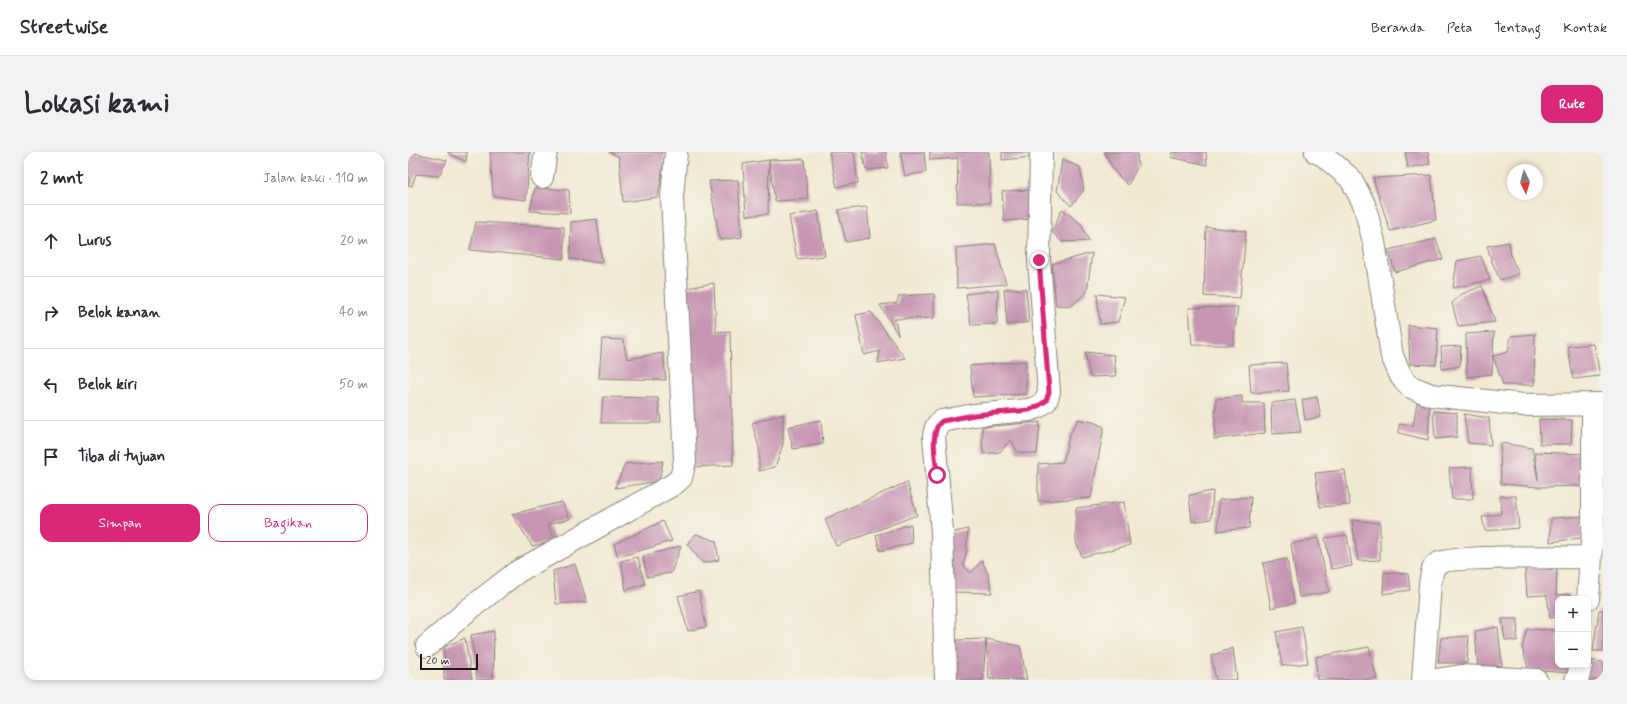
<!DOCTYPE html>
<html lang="id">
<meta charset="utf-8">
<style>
body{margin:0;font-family:Mynerve,sans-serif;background:#f2f2f3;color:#2b2b33}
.controls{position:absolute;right:12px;bottom:12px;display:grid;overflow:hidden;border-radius:8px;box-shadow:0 2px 6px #0003}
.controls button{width:36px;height:36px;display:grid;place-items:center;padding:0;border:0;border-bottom:1px solid #e1e1e2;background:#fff;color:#2b2b33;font:20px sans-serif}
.compass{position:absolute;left:1099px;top:12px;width:36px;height:36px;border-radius:50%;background:#fff;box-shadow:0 2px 6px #0003;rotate:175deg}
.scale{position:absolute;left:12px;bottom:10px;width:58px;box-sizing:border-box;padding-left:4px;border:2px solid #1c1c1c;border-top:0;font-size:11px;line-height:14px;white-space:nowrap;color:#1c1c1c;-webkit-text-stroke:3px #f7f3e8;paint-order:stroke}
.stop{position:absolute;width:12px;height:12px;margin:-9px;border:3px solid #db2777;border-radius:50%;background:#fff}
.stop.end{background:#db2777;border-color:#fff;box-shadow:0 1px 4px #0008}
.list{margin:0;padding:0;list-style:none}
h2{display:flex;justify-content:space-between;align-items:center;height:52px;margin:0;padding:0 16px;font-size:17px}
h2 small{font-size:13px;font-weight:400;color:#7c7c81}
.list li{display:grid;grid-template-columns:26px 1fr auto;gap:12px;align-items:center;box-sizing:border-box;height:72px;padding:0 16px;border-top:1px solid #e1e1e2}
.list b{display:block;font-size:15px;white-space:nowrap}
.list em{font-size:13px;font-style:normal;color:#7c7c81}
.actions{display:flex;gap:8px;padding:12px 16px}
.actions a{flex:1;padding:9px 0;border:1px solid #db2777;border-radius:12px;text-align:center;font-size:14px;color:#db2777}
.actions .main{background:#db2777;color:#fff}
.icon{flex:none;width:22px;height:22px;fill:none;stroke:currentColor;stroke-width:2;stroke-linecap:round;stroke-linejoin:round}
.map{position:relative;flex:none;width:1195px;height:528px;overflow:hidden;border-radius:12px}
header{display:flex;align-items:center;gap:24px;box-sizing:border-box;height:56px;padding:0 20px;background:#fff;border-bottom:1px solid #e1e1e2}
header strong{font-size:19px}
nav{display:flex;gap:22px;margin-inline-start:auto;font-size:14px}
.intro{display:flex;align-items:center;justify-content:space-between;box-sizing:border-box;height:96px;padding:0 24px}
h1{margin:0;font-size:28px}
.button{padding:10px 18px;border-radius:12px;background:#db2777;color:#fff;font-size:14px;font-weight:700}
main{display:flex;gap:24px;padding:0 24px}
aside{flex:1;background:#fff;border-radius:12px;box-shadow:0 2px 6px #0003}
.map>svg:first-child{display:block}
.building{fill:#c796b4}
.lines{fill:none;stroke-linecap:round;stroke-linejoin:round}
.minor-casing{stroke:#878278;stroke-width:24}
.minor{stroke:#fff;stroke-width:22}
.route{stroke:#db2777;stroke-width:5}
</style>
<header>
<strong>Streetwise</strong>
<nav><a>Beranda</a><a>Peta</a><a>Tentang</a><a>Kontak</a></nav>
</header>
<div class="intro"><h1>Lokasi kami</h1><a class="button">Rute</a></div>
<main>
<aside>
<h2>2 mnt<small>Jalan kaki · 110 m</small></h2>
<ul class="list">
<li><svg class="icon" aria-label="ahead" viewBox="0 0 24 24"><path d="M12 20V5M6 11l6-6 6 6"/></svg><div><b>Lurus</b></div><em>20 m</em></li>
<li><svg class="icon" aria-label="right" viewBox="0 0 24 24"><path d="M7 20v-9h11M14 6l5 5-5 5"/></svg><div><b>Belok kanan</b></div><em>40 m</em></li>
<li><svg class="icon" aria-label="left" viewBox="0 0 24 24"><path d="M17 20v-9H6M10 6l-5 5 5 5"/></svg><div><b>Belok kiri</b></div><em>50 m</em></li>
<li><svg class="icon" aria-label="arrive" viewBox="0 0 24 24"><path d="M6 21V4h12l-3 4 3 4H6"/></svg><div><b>Tiba di tujuan</b></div></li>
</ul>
<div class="actions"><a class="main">Simpan</a><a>Bagikan</a></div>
</aside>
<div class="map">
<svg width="1195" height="528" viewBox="0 0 1195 528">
<rect width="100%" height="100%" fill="#f7f3e8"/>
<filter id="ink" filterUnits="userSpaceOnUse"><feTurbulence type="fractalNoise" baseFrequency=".025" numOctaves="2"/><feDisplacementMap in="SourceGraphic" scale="8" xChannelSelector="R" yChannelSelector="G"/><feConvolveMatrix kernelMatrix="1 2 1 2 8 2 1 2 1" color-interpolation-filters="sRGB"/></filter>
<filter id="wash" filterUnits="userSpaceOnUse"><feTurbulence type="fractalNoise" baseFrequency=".012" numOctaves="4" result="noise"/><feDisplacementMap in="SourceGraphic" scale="16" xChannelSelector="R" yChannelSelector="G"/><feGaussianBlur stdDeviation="0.9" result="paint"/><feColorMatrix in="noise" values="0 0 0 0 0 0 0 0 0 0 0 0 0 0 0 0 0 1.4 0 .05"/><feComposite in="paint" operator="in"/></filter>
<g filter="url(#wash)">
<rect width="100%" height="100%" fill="#f2e9d3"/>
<g id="blocks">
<!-- building -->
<path class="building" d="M0,0H1L39,8L31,24L8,22L4,34L0,33Z
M39,0H59L58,10Z
M82,0H122L118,48L85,44Z
M201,0H257L250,45L215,50L211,5Z
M421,0H446L450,31L429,35Z
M454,0H478L480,16L458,18Z
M492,0H516L518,20L497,24Z
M522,0H581L582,51H549L550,6L522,8Z
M594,0H623V5L594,8Z
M696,0H729L730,14L720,33L707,20Z
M764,0H798L799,13L762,5Z
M997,0H1020L1022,12L1000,16Z
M396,7L400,47L367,49L361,8Z
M361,8L360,62L338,64L335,12Z
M654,8L672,15L676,38L663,54L649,39Z
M1023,23L1028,68L982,79L965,26Z
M330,28L334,85L312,88L301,29Z
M127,36L161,38L162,61L122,59Z
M621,38L625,67L596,69L594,39Z
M459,55L462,86L438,90L430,58Z
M654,57L673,72L681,89L654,90L644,80Z
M410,59L417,104L389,107L381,64Z
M189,67L194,111L162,107L163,70Z
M68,70L156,75V107L62,98Z
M798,75L838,79L832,146L796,144Z
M1028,87L1035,107L987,120L980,98Z
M1101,90L1103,105L1111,122L1092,128L1084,110L1079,94Z
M587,92L598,132L549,136L548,96Z
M684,101L679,140L663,154L648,153L644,112Z
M1073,104L1082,128L1045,136L1049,109Z
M306,131L308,180L322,179L325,313L285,315L279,136Z
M1074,134L1087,170L1050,174L1044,151L1054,142Z
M596,137H618L621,170L599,173Z
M590,138L589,172L563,173L558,142Z
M526,142V166L487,167L490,183L472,153L489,151L491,144Z
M689,142L717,145L710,170L692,172Z
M830,155L825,193H784L781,156Z
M463,160L497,206L470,211L472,199L456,203L448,163Z
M1000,173L1030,176L1028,213L1002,212Z
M1086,180L1084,222L1059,225L1058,182Z
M1127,182L1126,233H1095L1085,204L1100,200L1103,184Z
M194,187L215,188L219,207L255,201L258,228L191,226Z
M1186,192L1192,224L1165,227L1160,194Z
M1053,194L1052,214L1034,217L1033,195Z
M677,200L706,203L708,224L682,225Z
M618,209V242L565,245L562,214Z
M878,211L881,239L843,241L841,213Z
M834,244V251H856L857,281L806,287L808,247Z
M195,245L250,246L253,271H193Z
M909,245L913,265L897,268L894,248Z
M1010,245L1022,249L1020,288L991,281V272L1005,274Z
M887,248L893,280L864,282L863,251Z
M1025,259L1049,261V285L1027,287Z
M375,262V292L367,315L351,319V295L344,271Z
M1056,262L1081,266L1083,293L1060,291Z
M670,267L685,270L696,275L683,346L630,349V312L655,310L661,284Z
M1131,267L1164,268L1163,292H1132Z
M413,268L415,292L385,297L380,275Z
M632,270L629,302L609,300L603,287L592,300L575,302L574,275Z
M1092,291L1124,296L1130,328L1127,300L1176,302L1175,334L1131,335L1093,332Z
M255,309L251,329L207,336L217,312Z
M1064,315L1065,347H1044L1041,316Z
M937,318L942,353L912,355L907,321Z
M499,330L509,363L428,394L417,367Z
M805,339L803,367L784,370L781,343Z
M1092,344H1108L1111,376L1077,379L1074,365L1093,362Z
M843,345L841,376L810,379L811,348Z
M154,350L162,367L140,372L147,389L124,394L104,362Z
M716,350L722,393L674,405L668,390V356Z
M1175,364L1173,386L1142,390L1143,366Z
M944,368L972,371V408L950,409Z
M255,369L264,389L210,405L206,392Z
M503,372L504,391L472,399L468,383Z
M560,377L558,402L555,413L563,421L574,408L581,425L584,441L543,440L540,382Z
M288,382L308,389L311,408L295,411L279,392Z
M939,383L944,414L923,417L917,386Z
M910,386L921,440L891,445L883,392Z
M273,394L263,421L239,425L235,404Z
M230,405L237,432L218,438L213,409Z
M879,407L886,451L863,456L855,411Z
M167,412L179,450L148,452L145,419Z
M1117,415L1149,418L1148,443L1162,442V447H1150V465L1142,466L1139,443L1119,444Z
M976,420L1000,422L1002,438L975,442Z
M291,439L298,475L280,479L270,444Z
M1191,458H1195V499H1185Z
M1094,467H1110L1109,489L1097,488Z
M894,475L900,511L874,514L868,480Z
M1090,475L1094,513L1070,517L1067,479Z
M1119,477L1150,478V513H1162V521L1121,518L1114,496Z
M86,479L85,527L69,528L63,483Z
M1061,484L1059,511H1030L1033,486Z
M57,486L64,528H36V495Z
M578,487L575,528H546L547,488Z
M578,487L612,494L619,528L581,527Z
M961,495L969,527L909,528L908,505Z
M825,496L829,528H808L803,504Z
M1180,508L1195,510V528H1180Z"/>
</g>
</g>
<g filter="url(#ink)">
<use href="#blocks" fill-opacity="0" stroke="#878278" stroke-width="1"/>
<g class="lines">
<!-- minor casing -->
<g class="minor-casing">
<path id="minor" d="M908,0L915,3L943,27L956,52L966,90L984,204L993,224L1003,235L1023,243L1115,253L1195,252
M134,25L138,0
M1180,447L1185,376V252
M19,494L59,459L109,420L266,332L273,326L277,308L264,45L268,0
M538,528L534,380L526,284C527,277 528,273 534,269L566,263L621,258L630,255L638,249L641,240L631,108L633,0
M1015,528L1022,432C1024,425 1023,416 1029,412C1041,403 1161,406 1183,405
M1028,528L1053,524L1128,528
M1168,528L1170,525L1173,513"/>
</g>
<!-- minor -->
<use href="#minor" class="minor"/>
</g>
</g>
<g class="lines" filter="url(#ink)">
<!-- route -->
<path class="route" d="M529,323C528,308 521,278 534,269L566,263L621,258L630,254L638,249L641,240L631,108"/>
</g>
</svg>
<div class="controls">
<button>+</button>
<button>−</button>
</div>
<svg class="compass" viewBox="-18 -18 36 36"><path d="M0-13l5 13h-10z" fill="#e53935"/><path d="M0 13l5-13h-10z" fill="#7c7c81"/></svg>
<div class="scale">20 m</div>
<div class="stop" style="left:529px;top:323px"></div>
<div class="stop end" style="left:631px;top:108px"></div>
</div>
</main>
